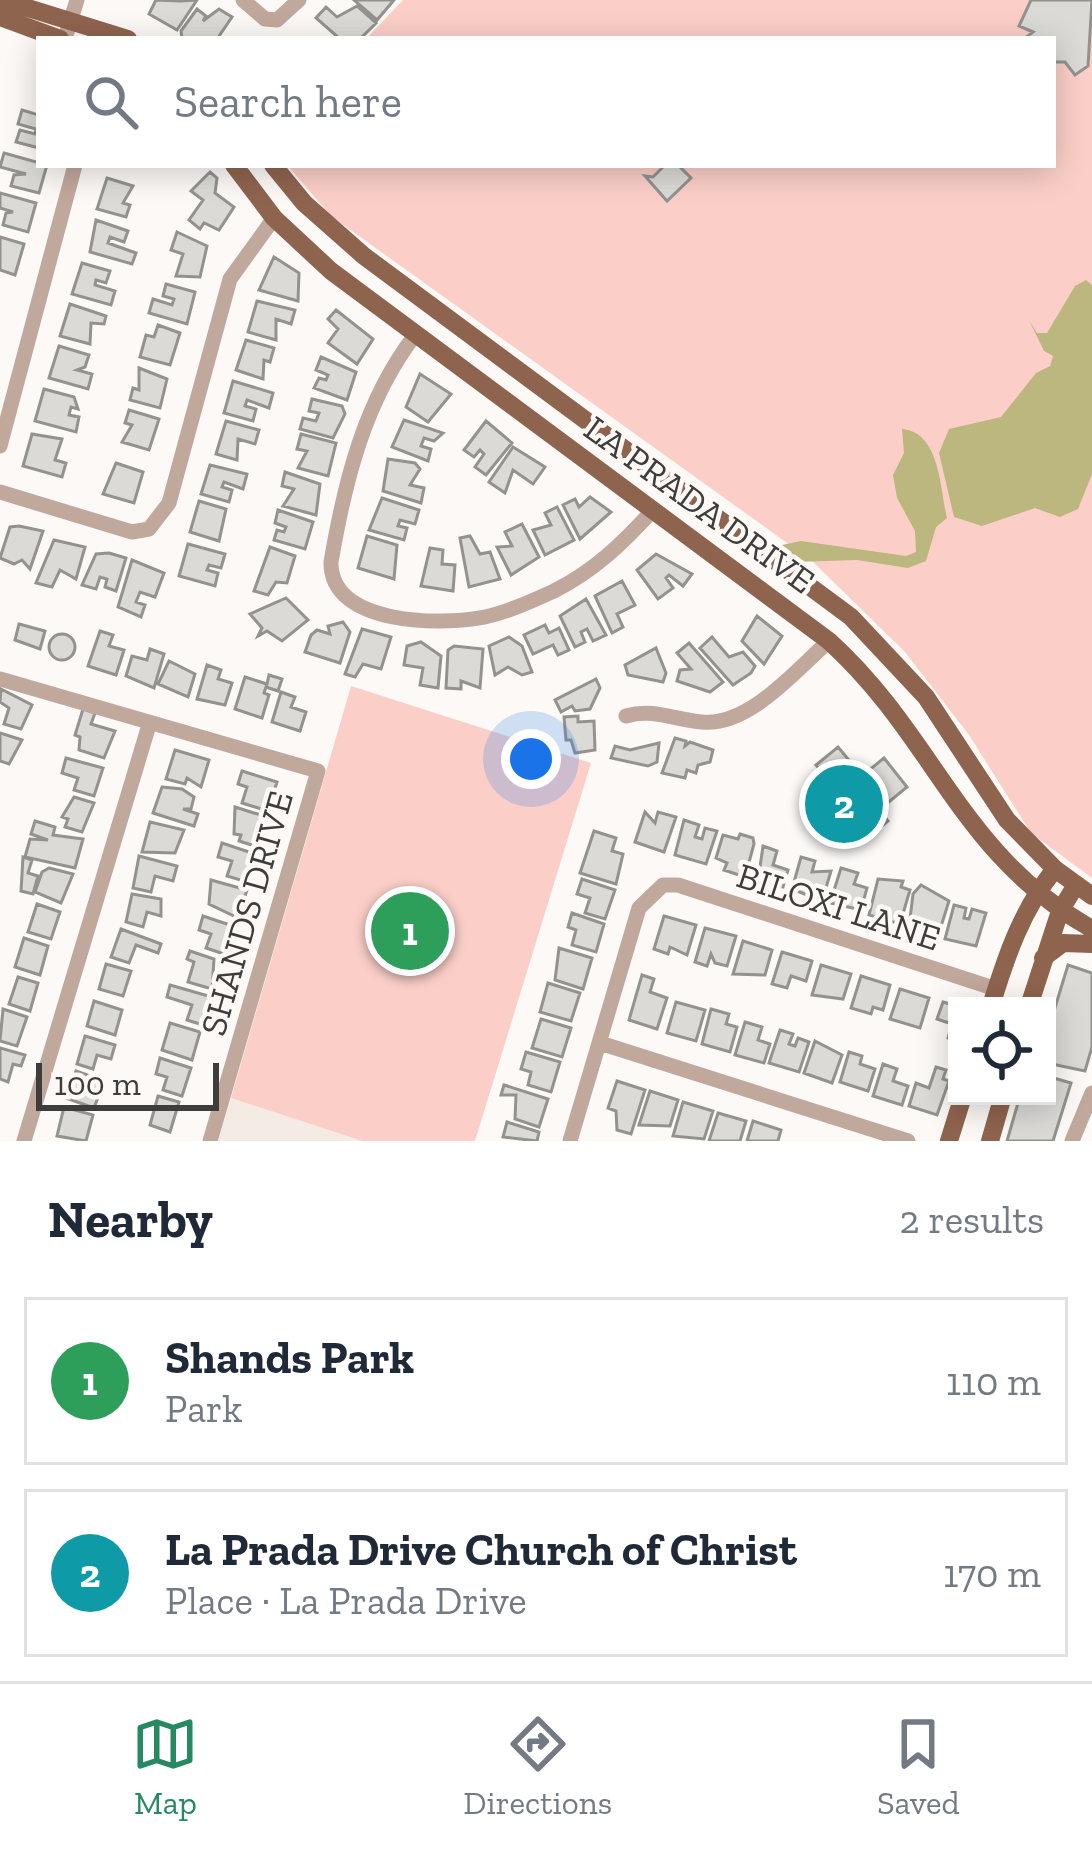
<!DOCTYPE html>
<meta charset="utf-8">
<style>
body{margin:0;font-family:"Zilla Slab",serif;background:#f2f2f3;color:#1f2937}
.controls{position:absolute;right:36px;bottom:36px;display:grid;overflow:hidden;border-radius:0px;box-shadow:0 6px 30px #0003}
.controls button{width:108px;height:108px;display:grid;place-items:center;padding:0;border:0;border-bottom:3px solid #e0e1e3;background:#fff;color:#1f2937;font:60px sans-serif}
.scale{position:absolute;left:36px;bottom:30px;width:183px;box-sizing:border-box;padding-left:12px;border:6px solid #3e3d3c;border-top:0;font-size:33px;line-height:42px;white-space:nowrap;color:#3e3d3c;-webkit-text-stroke:9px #fcf9f7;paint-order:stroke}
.you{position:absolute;left:531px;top:759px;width:42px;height:42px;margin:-30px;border:9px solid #fff;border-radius:50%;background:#1a73e8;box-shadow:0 0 0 18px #1a73e833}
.badge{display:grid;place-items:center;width:78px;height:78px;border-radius:50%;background:#278962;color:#fff;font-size:39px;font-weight:700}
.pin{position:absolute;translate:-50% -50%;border:6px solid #fff;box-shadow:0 3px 12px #0006}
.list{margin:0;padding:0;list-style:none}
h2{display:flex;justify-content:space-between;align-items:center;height:156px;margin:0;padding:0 48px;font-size:51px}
h2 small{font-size:39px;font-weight:400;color:#747a83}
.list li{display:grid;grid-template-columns:78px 1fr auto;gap:36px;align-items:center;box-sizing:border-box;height:168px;margin:0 24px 24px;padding:0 24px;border:3px solid #e0e1e3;border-radius:0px}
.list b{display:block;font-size:45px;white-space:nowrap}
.list p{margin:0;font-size:39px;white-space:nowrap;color:#747a83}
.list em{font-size:39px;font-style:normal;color:#747a83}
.icon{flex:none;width:66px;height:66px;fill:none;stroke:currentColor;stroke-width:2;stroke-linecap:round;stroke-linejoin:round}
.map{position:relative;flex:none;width:1092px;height:1141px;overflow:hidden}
.search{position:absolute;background:#fff;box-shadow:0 6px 30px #0003;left:36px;right:36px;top:36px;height:132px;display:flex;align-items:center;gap:30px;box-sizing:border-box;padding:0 42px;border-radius:0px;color:#747a83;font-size:45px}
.sheet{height:540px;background:#fff}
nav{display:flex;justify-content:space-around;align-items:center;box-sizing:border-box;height:168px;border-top:3px solid #e0e1e3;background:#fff;font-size:33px;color:#747a83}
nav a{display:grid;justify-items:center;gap:6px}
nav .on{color:#278962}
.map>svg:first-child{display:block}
.built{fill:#f4ece4}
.green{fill:#fbcfc8}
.water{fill:#bbb77e}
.building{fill:#dbdad7;stroke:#94928f;stroke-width:3}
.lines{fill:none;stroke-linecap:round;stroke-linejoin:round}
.minor{stroke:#c1a89c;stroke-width:15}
.major{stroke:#8f644f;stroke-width:18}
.labels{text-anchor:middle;stroke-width:9;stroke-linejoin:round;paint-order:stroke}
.street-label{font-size:36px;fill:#3e3d3c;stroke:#fcf9f7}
</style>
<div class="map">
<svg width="1092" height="1141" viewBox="0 0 1092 1141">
<rect width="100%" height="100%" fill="#fcf9f7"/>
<!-- built -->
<path class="built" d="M231,1098L362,1141H218Z"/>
<!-- green -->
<path class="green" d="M403,0H1092V878L1031,833L969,735L905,652L811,560L331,216L287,165H1053V39H366Z
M351,686L591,763L475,1141H362L231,1098Z"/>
<!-- water -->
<path class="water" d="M1086,280L1092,285V474L1078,509L1060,517L1035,508L982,526L954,517L939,453L949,429L1001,417L1036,373L1050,366L1053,356L1044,351L1029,320L1037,333H1047L1075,286Z
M902,429C940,432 940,488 947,518L936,527L926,561L908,568L857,560L796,562L777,546L801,541L906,556L916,552L915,531L897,498L893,475L904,453Z"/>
<!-- building -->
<path class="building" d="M156,0L180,1L197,0L177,30L149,14Z
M354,0H394L377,20Z
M1031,0H1092L1088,66L1075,75L1065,62H1053V39H1024L1033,32L1019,26Z
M357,6L376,23L360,39H340L316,18L326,7L337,17Z
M197,9L206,16L203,21L219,9L232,17L217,39L182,38L181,31Z
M22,110L39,115V148L16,142L20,130L35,134L36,129L18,124Z
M4,153L47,165L39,193L11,186L14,175L26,174L0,167Z
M665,165H678L691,178L667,201L645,176L653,177Z
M210,172L217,178L215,193L234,207L219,230L204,223L200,229L189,220L203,200L191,191Z
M107,178L133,186L123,203L130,205L126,217L97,209Z
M0,193L36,203L28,232L3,225L6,213L13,212L0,208Z
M96,220L128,231L124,242L110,237L108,243L136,253L132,264L90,252Z
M177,232L207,246L200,277L176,276L183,254L171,250Z
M0,237L24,244L15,275L0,270Z
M274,257L299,273L298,301L259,290Z
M82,263L110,271L106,283L96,280L95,285L115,291L111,305L72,294Z
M166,284L195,292L187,324L149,313L153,299L172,305L174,299L163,296Z
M257,301L295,310L291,324L276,319V340L248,332Z
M70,304L106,316L104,324L91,323L90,344L60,336Z
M336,310L373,339L357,364L328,343L338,329L328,319Z
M158,325L180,333L170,365L140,357L146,335L154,337Z
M246,340L274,348L270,362L264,360L263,379L236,370Z
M59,346L89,355L85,367L77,370L92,374L88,389L49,378Z
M321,357L356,372L347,400L314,388L319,378L326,380L328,375L316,370Z
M139,368L167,379L160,408L130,400L133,388L139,390Z
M420,374L451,394L428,422L406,407Z
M233,381L273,393L269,408L247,400L245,406L256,409L253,421L224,413Z
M44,389L74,397L78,409L71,407L69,415L79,417L76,432L35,421Z
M312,399L342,406L345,414L333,438L300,429L303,418L316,421L319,413L309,411Z
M129,410L159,419L149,450L122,442L132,425L125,423Z
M404,420L443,433L434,441L424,438L421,446L431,449L428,461L392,447Z
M226,421L259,430L255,444L238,439L237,460L216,454Z
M486,421L512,443L486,475L475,467L484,454L480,450L474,457L464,450Z
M32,434L62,439L55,460L66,463L62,477L23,466Z
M301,434L336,443L328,476L298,468L307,451L297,449Z
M513,447L545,467L533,484L513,470L505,493L489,482Z
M388,459L415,463L420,469L410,485L424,488L421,503L383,491Z
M116,463L143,472L134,503L103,494Z
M210,465L247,474L243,489L224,482L222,487L232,490L229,502L201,494Z
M285,472L320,484L316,515L283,506L294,489L282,486Z
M590,497L611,512L580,539L563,505L575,499L579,507Z
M382,498L419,510L415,524L400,520L398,526L407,528L404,540L369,530Z
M199,501L226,509L219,541L190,532Z
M557,507L574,540L545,555L533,530L551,525L545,513Z
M278,510L313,522L305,549L274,540L277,530L284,532L286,527L275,523Z
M522,524L539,557L511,575L497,547L512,546L505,532Z
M19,526L43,531L30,569L22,560L14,564L0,558L10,527Z
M367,536L397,545L394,579L358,568Z
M470,536L480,554L490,552L500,579L469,587L460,538Z
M54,540L85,547L76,579L60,570L52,587L36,583Z
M188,544L225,554L221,568L209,565L207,570L218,573L215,586L179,576Z
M270,547L295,556L287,583L276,582L268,595L254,591Z
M430,548L443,550L442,564L455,565L453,591L421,586Z
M109,553L126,558L116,591L105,587L107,579L100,577L96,589L82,585L96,554Z
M656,554L692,574L683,586L669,575L666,578L673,588L658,599L637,570Z
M132,560L164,573L155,597L140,592L136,602L145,605L141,617L118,607Z
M622,581L635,605L617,614L623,627L612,633L595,596Z
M286,598L308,620L282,641L267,631L258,636L262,628L250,614Z
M586,599L606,635L593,641L587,629L581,632L585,642L575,647L560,616Z
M757,616L782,636L764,664L742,641Z
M343,622L350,632L340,663L305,652L311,635L317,630L330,634L328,626Z
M19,624L45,631L40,649L15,640Z
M545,625L549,633L559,628L569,650L558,655L553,645L533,654L524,635Z
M362,629L391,637L381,669L363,664L355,677L345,674Z
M100,631L113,635L109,646L124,650L116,675L88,666Z
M49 647a13 13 0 1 1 26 0a13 13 0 1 1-26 0Z
M509,637L522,646L532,672L522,675L508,667L495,675L489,646Z
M712,637L729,657L743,652L755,666L751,673L733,685L700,648Z
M421,642L441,656L438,688L420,685L423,668L404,665L407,646Z
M689,643L723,682L710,692L677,681L680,670L691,669L677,653Z
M454,646L483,649L480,688L461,681V689L446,688L448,650Z
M656,648L666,673L663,682L628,675L625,665Z
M150,649L164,654L154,688L126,676L132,656L147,660Z
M169,661L195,674L188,697L158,684Z
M207,665L221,670L218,679L232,683L225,705L197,699Z
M269,675L282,679L278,691L266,687L264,693L269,695L262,718L235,709L245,677L267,684Z
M596,679L600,688L590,709L575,711L572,706L561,712L555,700Z
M1,689L32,705L21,729L4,724L9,708L0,702Z
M281,692L295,697L291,707L306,712L300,731L272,722Z
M83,709L95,713L91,724L115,731L104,758L79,750L80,737L75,735Z
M578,716V722L594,721L595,750L575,753L571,740H566L564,717Z
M0,733L22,740L9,764L0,761Z
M675,738L686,741L685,746L690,742L713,750L710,762L698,765L696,773L687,770L685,778L662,773Z
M659,743L657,762L648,766L611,758L615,746L630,750Z
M838,747L862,776L884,758L907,787L879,810L888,821L878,829L869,818L861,825L847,808L841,814L832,803L841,795L816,765Z
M175,750L209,760L201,787L187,778L185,784L166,779Z
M66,758L103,768L94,796L74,790L78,778L62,773Z
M242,771L277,782L268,811L242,803L247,787L238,784Z
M162,787L182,789L194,797L191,809H183L198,814L194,826L153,813Z
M74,797L94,803L82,832L65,827L68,819L62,817Z
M235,807L267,817L258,847L239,841L241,835L234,834Z
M645,812L655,823L658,812L676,817L664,852L635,842Z
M684,820L699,825L695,837L702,839L705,828L717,831L706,864L675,855Z
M35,821L55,827L53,835L83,839L75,868L25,857L30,839L48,840L31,834Z
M150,822L184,830L175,853L142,852Z
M594,831L616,838L612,851L623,854L616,884L580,873Z
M740,834L753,838L754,844L745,877L724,870L727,863L716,858L723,835L738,839Z
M222,843L255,854L247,882L227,876L232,861L218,857Z
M763,846L777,851L773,865L788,870L783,887L758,881Z
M139,856L177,866L173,881L155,876L151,892L133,888Z
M23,857L32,860L28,873L38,876L33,894L21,891Z
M801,857L815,861L812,872L831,871L822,901L792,889Z
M49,868L73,874L61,903L35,892L42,872Z
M841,868L858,873L854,884L867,888L861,910L830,903Z
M582,879L615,890L605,919L585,913L590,898L577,894Z
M878,879L903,881L901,887L910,890L900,924L869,915Z
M211,880L247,890L238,918L209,904Z
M921,885L949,901L938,936L918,930L921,922L910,919L913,894Z
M132,894L161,899V916L147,912L143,927L126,922Z
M37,904L60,912L51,939L28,932Z
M954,905L966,908L964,918L969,919L972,909L986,913L976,946L945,939Z
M572,913L604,924L596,952L572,945L576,930L568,927Z
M203,916L233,926L224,954L206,948L211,934L199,930Z
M664,916L696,925L687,955L670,947L668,954L654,949Z
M705,928L736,936L727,966L715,963L711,954L707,966L695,962Z
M121,929L161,944L158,953L136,945L129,963L111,957Z
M24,938L48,946L40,975L15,967Z
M743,941L772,950L765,975L733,974Z
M559,948L592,958L583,989L555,980Z
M190,951L214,959L212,989L188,982L194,962L187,959Z
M782,952L812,961L806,981L791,976L787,988L772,984Z
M106,964L131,971L123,996L99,989Z
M821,965L851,974L843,999L812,995Z
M1068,965L1092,973V1047L1085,1071L1047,1063V1034Z
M642,975L654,979L650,992L667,998L657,1029L629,1020Z
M861,976L890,985L883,1010L873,1007L871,1014L851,1008Z
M18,977L38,983L30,1011L9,1004Z
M548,983L580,993L571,1021L540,1012Z
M170,985L212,997L203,1025L187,1020L192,1005L167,997Z
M900,989L929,998L920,1028L890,1019Z
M94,1001L122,1010L115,1035L87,1026Z
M676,1002L705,1010L696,1041L667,1033Z
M943,1002L957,1006V1041L948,1038L952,1024L937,1019Z
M3,1009L27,1017L17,1046L0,1041Z
M711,1009L729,1014L726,1024L737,1027L730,1052L702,1044Z
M541,1019L571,1028L562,1057L532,1048Z
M745,1022L762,1027L758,1040L770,1044L764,1063L735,1055Z
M170,1023L200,1032L192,1060L162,1050Z
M780,1030L793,1034L789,1044L795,1046L798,1038L809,1042L799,1072L769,1063Z
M85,1036L115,1045L111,1059L97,1055L93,1069L77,1064Z
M815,1041L842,1055L832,1083L804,1073Z
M0,1048L25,1055L21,1066L13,1064L8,1082L0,1079Z
M526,1052L560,1062L551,1092L528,1085L531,1072L521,1069Z
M849,1052L862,1056L860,1064L875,1069L868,1091L840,1082Z
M160,1058L191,1068L182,1096L163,1090L167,1077L156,1074Z
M883,1064L897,1069L893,1081L908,1086L902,1105L873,1096Z
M936,1067L946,1070L943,1079L949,1081L937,1115L909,1106L916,1083L929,1088Z
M76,1071L104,1081L94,1108L66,1098Z
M1047,1076L1071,1083L1053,1141H1007L1020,1096H1047Z
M617,1081L645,1090L631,1134L617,1130L616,1111L608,1108Z
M504,1085L548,1099L539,1127L515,1119L516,1095H501Z
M650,1091L678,1100L670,1126L639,1125Z
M158,1096L179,1102L170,1132L150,1125Z
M683,1102L713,1111L704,1139L673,1136Z
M64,1107L93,1115L86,1141L57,1136Z
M718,1113L746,1121L740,1141H709Z
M753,1121L781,1130L778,1141H747Z
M507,1122L539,1132L537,1141L503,1137Z"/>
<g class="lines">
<!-- minor -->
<path class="minor" d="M243,0L265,19L277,20L299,0
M67,32L77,0
M415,335C365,400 345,480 331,562C330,625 440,626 485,617C508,612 532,601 554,591C594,571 623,543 653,510
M0,446L75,165
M0,492L132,532L149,529L169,503L230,279L274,218
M0,679L318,771L210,1141
M626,716C654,708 675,720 702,722C749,727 797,669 829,641
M600,1043L908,1141
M24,1141L149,725
M570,1141L639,908L663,885H678L996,989
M1072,1141L1092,1093"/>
<!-- major -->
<path class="major" d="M2,0L128,39
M0,17L60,39
M234,165L274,218L331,271L829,641C936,738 959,854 1092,929
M273,165L304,203L364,256L851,617L926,697L1007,820L1055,869L1092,896
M1043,958L1063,943L1092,944
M991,1006C1006,957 1022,909 1055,869
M1029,1006L1060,911L1076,885
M949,1141L963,1096
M990,1141L1003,1096"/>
</g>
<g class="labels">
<!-- street labels -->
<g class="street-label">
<text transform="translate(700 504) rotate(36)" y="13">LA PRADA DRIVE</text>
<text transform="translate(839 906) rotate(18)" y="13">BILOXI LANE</text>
<text transform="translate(246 913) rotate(-74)" y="13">SHANDS DRIVE</text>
</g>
</g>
</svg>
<div class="controls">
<button><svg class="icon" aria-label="locate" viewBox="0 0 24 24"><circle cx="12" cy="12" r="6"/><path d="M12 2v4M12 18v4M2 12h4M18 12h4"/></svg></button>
</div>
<div class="scale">100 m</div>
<div class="you"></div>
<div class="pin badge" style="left:410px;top:931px;background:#2e9e5b">1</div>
<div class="pin badge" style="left:844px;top:804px;background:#0f9aa8">2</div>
<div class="search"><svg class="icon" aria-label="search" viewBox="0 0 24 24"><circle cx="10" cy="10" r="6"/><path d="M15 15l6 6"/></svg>Search here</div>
</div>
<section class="sheet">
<h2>Nearby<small>2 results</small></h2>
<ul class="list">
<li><span class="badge" style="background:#2e9e5b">1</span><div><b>Shands Park</b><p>Park</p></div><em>110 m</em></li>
<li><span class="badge" style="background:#0f9aa8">2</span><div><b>La Prada Drive Church of Christ</b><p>Place · La Prada Drive</p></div><em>170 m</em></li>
</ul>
</section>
<nav>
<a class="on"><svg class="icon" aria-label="map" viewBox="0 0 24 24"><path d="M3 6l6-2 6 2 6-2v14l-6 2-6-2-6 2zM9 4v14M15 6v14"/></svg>Map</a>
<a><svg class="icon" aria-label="directions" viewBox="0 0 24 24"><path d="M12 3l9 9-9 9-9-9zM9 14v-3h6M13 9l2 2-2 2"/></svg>Directions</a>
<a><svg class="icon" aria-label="saved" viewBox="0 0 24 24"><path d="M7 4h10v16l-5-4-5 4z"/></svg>Saved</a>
</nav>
